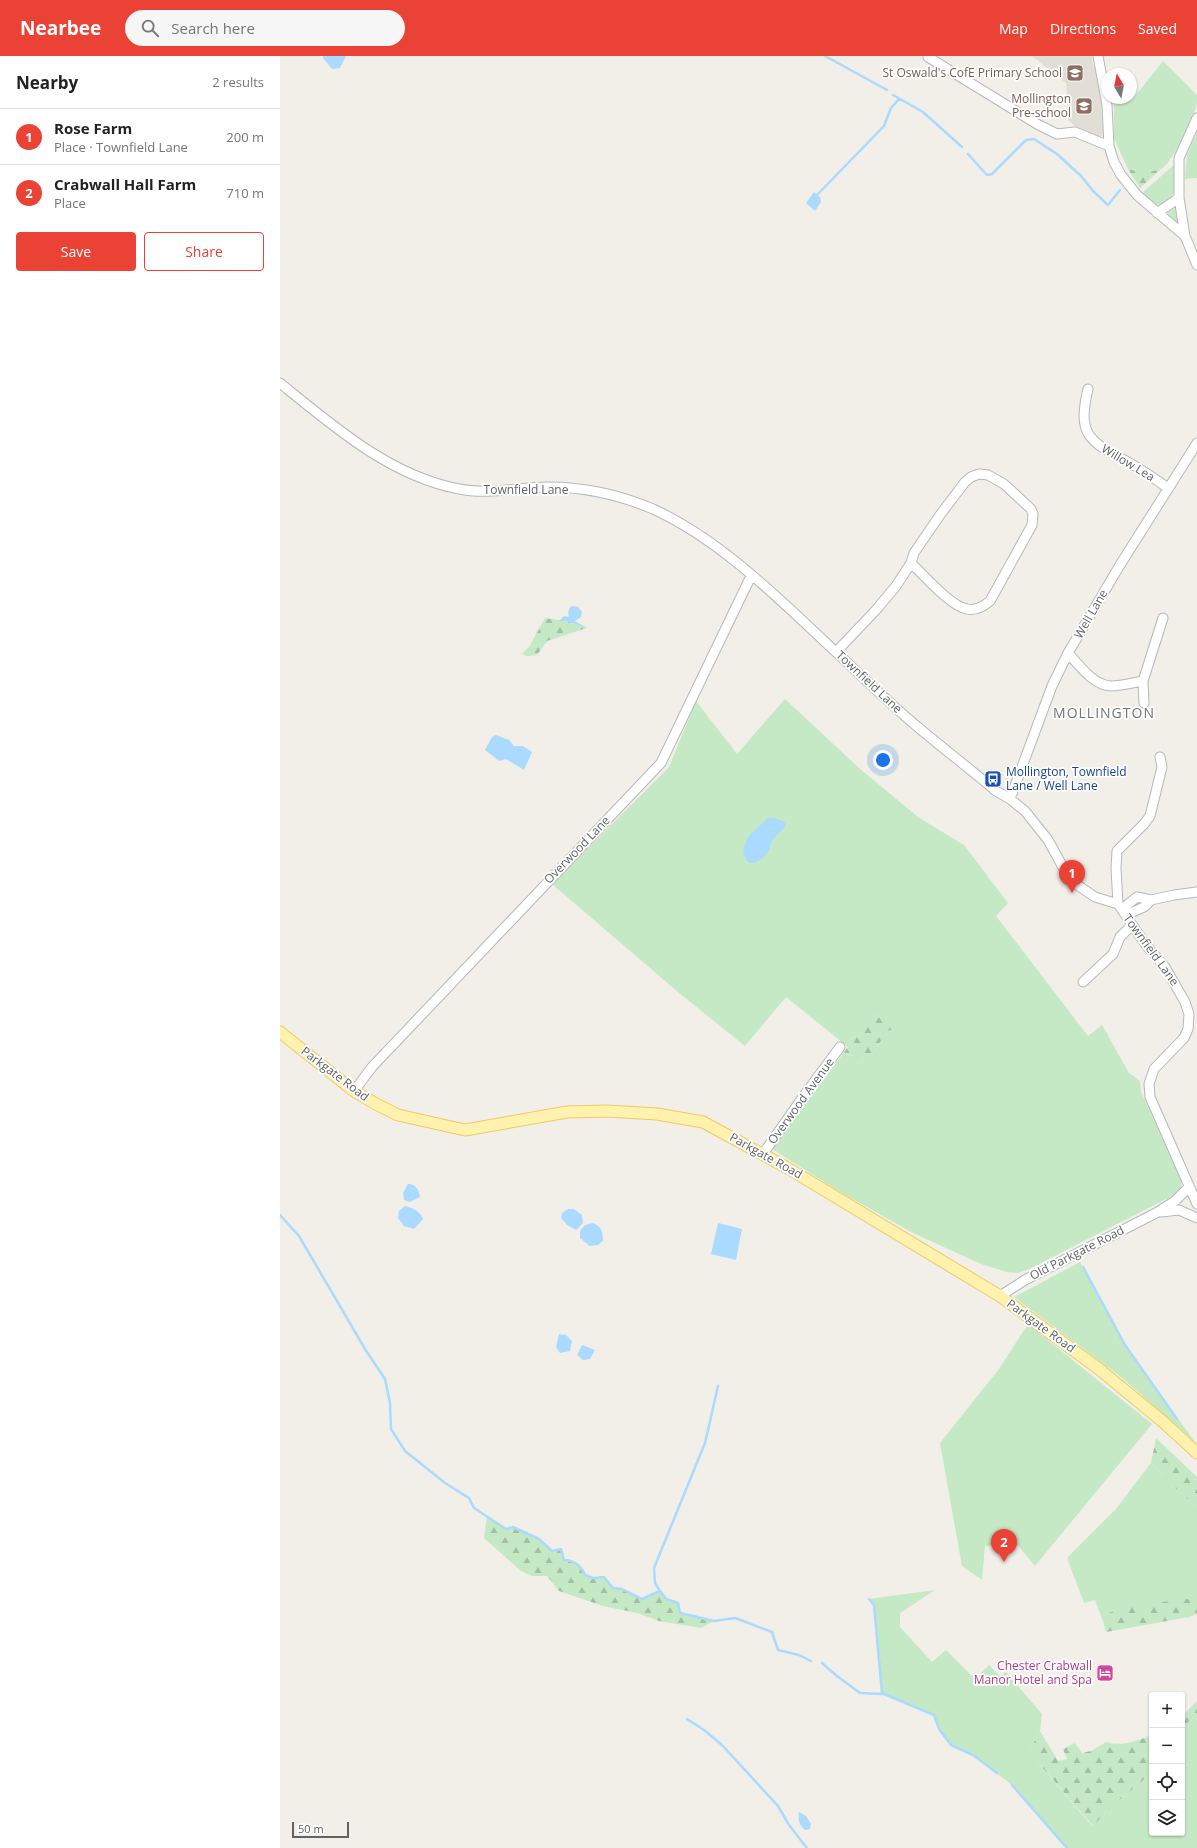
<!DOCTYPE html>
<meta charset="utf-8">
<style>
body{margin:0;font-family:"Open Sans",sans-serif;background:#f6f6f6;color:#222}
.controls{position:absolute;right:12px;bottom:12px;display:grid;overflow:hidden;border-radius:4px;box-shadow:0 1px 3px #0004}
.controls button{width:36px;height:36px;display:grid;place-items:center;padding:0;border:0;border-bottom:1px solid #e0e0e0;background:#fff;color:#222;font:20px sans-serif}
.compass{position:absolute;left:821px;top:12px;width:36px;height:36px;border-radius:50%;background:#fff;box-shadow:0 1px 3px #0004;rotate:350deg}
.scale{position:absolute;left:12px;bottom:10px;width:57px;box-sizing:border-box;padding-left:4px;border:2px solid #5f6368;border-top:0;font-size:11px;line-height:14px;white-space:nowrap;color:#5f6368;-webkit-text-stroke:3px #fff;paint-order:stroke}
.you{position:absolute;left:603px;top:704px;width:14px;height:14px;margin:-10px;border:3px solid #fff;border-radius:50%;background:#1a73e8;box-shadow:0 0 0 6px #1a73e833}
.badge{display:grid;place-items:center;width:26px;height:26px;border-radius:50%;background:#ea4335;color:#fff;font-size:13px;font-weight:700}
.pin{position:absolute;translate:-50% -33px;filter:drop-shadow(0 1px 2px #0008)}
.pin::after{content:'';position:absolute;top:21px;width:14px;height:12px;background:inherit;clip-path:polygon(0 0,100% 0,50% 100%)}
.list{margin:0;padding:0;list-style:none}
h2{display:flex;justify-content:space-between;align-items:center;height:52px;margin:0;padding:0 16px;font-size:17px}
h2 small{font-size:13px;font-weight:400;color:#767676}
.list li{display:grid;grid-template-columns:26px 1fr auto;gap:12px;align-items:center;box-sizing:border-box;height:56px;padding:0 16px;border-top:1px solid #e0e0e0}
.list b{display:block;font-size:15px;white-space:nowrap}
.list p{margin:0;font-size:13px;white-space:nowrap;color:#767676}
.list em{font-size:13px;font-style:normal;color:#767676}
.actions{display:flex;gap:8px;padding:12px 16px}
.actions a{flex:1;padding:9px 0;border:1px solid #ea4335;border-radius:4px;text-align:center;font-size:14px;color:#ea4335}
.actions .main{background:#ea4335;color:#fff}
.icon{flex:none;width:22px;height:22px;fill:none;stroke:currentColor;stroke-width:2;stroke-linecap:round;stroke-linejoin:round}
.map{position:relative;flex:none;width:917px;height:1792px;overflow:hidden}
header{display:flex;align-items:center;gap:24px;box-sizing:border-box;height:56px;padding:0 20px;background:#ea4335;color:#fff}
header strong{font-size:19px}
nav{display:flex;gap:22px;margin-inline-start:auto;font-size:14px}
.search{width:280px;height:36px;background:#f6f6f6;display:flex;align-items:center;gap:10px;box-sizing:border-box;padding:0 14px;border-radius:22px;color:#767676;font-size:15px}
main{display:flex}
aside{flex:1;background:#fff}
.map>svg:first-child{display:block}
.education{fill:#e1ded6}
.green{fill:#c5e8c5;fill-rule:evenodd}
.forest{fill:url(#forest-firs)}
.water{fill:#aadaff}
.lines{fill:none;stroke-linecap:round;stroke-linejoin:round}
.stream{stroke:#aadaff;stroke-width:2.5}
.minor-casing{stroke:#b5b8bc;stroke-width:11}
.major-casing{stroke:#f2c960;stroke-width:13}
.minor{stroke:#fff;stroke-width:9}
.major{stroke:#fff2af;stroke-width:11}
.labels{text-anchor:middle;stroke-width:3.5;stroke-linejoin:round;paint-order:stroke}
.education-label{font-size:12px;fill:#785e54;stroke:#fff;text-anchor:end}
.street-label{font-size:12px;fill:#5f6368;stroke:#fff}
.transit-label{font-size:12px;fill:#164399;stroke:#fff;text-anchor:start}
.hotel-label{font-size:12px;fill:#b23c85;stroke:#fff;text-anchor:end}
.quarter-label{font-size:14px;letter-spacing:1px;fill:#70757a;stroke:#fff}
</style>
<header>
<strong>Nearbee</strong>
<div class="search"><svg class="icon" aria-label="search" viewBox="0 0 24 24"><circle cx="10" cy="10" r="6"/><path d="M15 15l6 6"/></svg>Search here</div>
<nav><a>Map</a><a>Directions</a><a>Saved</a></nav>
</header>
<main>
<aside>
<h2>Nearby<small>2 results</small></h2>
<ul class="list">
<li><span class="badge">1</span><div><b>Rose Farm</b><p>Place · Townfield Lane</p></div><em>200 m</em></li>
<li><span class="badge">2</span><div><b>Crabwall Hall Farm</b><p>Place</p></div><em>710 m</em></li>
</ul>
<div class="actions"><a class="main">Save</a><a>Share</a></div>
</aside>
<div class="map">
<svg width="917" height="1792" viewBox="0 0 917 1792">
<defs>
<pattern id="forest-firs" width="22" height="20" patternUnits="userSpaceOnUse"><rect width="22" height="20" fill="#c5e8c5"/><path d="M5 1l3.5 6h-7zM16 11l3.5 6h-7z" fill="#a3c0a4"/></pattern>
</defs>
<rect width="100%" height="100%" fill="#f1efe8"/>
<!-- education -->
<path class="education" d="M752,0H811L820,33L823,77L821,81L819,82L795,70L788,64L786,27Z"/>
<!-- green -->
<path class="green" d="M883,5L917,39C917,43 917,48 916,51C912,65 893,106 881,113C870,119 859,117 848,113L834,82V47L852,44Z
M917,76V122L905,123L907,99Z
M896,107L894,137L888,146L881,149L875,148L862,137Z
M896,151L897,167L887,157Z
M505,643L579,712L638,761L684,789L728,847L716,860L808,980L822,969L849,1017L860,1025L861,1036L900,1121C903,1130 901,1133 894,1139L749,1213L738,1217L727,1216L701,1208L633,1177L562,1137L492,1093L564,996L572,1000L590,1003L607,975L615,973L594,958L568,991L506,941L465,990L398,936L272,828L389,711L416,645L457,698ZM485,765L506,770L492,785L490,793L469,780L475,776Z
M800,1206L845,1289L915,1386L841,1321L734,1241Z
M748,1268L872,1368L755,1510L736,1487L705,1490L702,1524L682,1510L660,1387L719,1313Z
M871,1407L895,1432L917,1451V1542L826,1558L823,1565L815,1544L804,1547L787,1502L835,1454Z
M655,1534L620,1557V1571L652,1606L666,1594L695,1623L709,1609L720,1620L726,1616L762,1658L760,1675L749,1696L812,1770L830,1752L868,1720L872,1722V1777H902V1678L907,1667L917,1659V1792H787L732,1729L693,1699L671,1689L659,1673L654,1659L602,1637L594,1549L589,1543Z"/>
<!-- forest -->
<path class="forest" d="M848,113C861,117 868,117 881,113L860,132Z
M265,562L286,565L307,572L267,585L257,599L247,600L242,598L249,591Z
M594,958L616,973L607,975L590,1003H580L564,996Z
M876,1382L917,1421V1451L895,1432L871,1407Z
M207,1461L226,1473L233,1471L259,1483L272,1495L281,1493L284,1504C296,1505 300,1510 305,1519L313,1522L324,1521L333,1532L342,1533L362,1543L380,1535L386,1543L398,1547L400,1557L434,1565L421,1572L379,1565L357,1557L323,1550L279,1535L267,1520H252L241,1515L204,1482Z
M917,1542V1558L909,1561L826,1576L823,1565L826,1558L847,1550Z
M917,1645V1659L907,1667L902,1678V1660Z
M760,1675L778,1705L787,1703L783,1693L795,1687L802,1697L811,1695L826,1686C843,1691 856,1685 872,1679V1722L868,1720L830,1752L813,1770L749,1696Z"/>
<!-- water -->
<path class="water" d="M43,0H66L60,12L52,13L43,2Z
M534,136L540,141L541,146L535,155L526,147Z
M293,550L298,551L302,556L301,561L295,565L307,572L286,565H279L284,560L289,561L288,556L290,551Z
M216,679L229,684L234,690H243L252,696L244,714L226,703L219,705L205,694L212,681Z
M488,762C494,761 500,764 505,767L506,770L492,785L490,793L483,802L475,807H469L463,798L465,787L469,780Z
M128,1128C136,1128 139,1134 140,1141L130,1146L124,1144L123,1137Z
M125,1150C133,1152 140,1155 143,1163L134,1173L124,1170L118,1162L119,1155Z
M288,1153H294L302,1159L303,1167L296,1174L287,1169L281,1162L282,1157Z
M313,1167C322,1171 323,1176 323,1185L318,1189L310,1190L300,1182V1175L305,1169Z
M438,1167L462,1173L456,1204L431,1198Z
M279,1278L286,1279L292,1285L290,1295L280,1297L276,1291Z
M302,1289L315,1294L310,1303L303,1304L297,1299Z
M519,1756L526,1760L531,1768L530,1773L525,1774C519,1769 518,1764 519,1756Z"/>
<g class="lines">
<!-- stream -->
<path class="stream" d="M545,0L607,34
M613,39L643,56L682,91
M688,98L707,119L712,118L746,84L754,83L777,98L801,120L813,135L828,149L840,134
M537,139L604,70L611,52L619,43
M0,1159L19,1180L85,1293L105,1323L110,1347L111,1373L125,1395L165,1427L189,1442L194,1452L226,1473L233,1471L259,1483L272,1495L281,1493L284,1504C295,1504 301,1510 305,1519L313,1522L324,1521L333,1532L342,1533L362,1543L380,1535L386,1543L398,1547L400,1557L434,1565L455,1562L492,1576L498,1594L519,1599L531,1605
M803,1211L845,1289L897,1363
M380,1535L375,1527L374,1512L425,1387L438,1330
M589,1543L594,1549L602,1637L654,1659L659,1673L671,1689L693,1699L717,1717
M542,1607L557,1620L580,1637L603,1638
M407,1663L424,1674L442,1689L498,1750L509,1769L527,1792
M732,1729L787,1792"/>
<!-- minor casing -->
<g class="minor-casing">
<path id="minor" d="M818,0L827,49L829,90L834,106L841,119L857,139L905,180
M648,1L757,68L777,78L795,76L829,90
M917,62L899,102V142L905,180L917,209
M877,157L899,142
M0,327C53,370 110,420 179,433C208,439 239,431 269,431C304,431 340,439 373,453C443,485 502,546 558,598C583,621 607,645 633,667C660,690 689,712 716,735L730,743L745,755L768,784L790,824L815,841L838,848L866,889L885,911L905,946L909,958L908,973L904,982L874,1013L869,1028L870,1041L917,1148
M808,333C797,379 809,385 846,405C861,413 874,422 888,432
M556,596L596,554L616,530L631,507L634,497L660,459L685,426L691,421L699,418L708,419L724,428L751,453L753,458L752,469L710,545C704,550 696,555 687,553C670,550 645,520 631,507
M788,597C799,609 813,629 831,630C841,630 852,627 863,625L864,647
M863,625L883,562
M730,743L772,630L788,597L840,509L917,387
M838,848L836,812L837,795L864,768L870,760L882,711L880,701
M842,853L857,841L871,844L894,839L917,836
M846,859L864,851L871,844
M803,926L833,898L840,881L852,869
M74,1035L92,1011L381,707L471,520
M483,1098L523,1041L560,991
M881,1156L899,1154L917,1162
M720,1240L745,1224L876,1157L895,1145L909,1131"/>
</g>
<!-- major casing -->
<g class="major-casing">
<path id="major" d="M0,976L74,1035L96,1048L118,1059L185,1074L287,1056L327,1055L377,1058L423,1066L506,1111L720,1240L819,1313L882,1365L917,1397"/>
</g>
<!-- minor -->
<use href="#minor" class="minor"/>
<!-- major -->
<use href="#major" class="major"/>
</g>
<!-- icons -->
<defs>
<g id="school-square" transform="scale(0.9)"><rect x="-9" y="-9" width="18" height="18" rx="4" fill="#8d6e63" stroke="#fff"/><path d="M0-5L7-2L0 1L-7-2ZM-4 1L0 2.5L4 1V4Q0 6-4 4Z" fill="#fff"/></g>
<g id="bus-square" transform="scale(0.9)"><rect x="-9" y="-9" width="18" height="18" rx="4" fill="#1a4fb4" stroke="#fff"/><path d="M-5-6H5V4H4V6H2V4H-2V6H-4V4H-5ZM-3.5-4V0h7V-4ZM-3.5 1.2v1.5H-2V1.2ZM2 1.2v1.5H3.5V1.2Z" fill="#fff"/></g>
<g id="hotel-square" transform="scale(0.9)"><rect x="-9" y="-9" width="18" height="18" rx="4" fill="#d1479c" stroke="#fff"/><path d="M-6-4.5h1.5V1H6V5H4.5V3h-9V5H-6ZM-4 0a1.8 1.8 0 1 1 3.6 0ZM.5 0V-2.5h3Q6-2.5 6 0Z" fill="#fff"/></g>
</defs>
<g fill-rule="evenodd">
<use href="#school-square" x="795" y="17"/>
<use href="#school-square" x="804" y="50"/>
<use href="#bus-square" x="713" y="723"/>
<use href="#hotel-square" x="825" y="1617"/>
</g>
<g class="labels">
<!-- education labels -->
<g class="education-label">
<text x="782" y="21">St Oswald's CofE Primary School</text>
<text x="791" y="47">Mollington<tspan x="791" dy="14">Pre-school</tspan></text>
</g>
<!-- street labels -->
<g class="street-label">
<text transform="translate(848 407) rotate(31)" y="4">Willow Lea</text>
<text x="246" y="438">Townfield Lane</text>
<text transform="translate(811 558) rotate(-60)" y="4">Well Lane</text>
<text transform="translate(589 626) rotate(43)" y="4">Townfield Lane</text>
<text transform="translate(297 794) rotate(-46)" y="4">Overwood Lane</text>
<text transform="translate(871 894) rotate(54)" y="4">Townfield Lane</text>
<text transform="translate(55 1018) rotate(37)" y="4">Parkgate Road</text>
<text transform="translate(521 1045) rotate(-54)" y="4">Overwood Avenue</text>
<text transform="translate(486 1100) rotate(29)" y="4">Parkgate Road</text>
<text transform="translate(797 1197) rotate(-27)" y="4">Old Parkgate Road</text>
<text transform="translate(761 1270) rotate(36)" y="4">Parkgate Road</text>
</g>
<!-- transit labels -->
<g class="transit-label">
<text x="726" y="720">Mollington, Townfield<tspan x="726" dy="14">Lane / Well Lane</tspan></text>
</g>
<!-- hotel labels -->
<g class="hotel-label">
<text x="812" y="1614">Chester Crabwall<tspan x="812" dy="14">Manor Hotel and Spa</tspan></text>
</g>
<!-- quarter labels -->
<g class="quarter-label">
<text x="824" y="662">MOLLINGTON</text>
</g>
</g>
</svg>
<div class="controls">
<button>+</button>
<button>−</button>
<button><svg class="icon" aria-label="locate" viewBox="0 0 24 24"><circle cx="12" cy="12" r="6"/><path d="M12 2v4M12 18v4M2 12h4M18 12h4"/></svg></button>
<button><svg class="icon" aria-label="layers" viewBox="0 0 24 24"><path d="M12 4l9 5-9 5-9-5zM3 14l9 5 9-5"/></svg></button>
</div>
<svg class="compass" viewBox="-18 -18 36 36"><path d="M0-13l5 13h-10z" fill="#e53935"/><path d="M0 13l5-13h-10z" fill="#767676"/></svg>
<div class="scale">50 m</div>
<div class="you"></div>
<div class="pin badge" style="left:792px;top:837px">1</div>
<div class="pin badge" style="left:724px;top:1506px">2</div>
</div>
</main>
